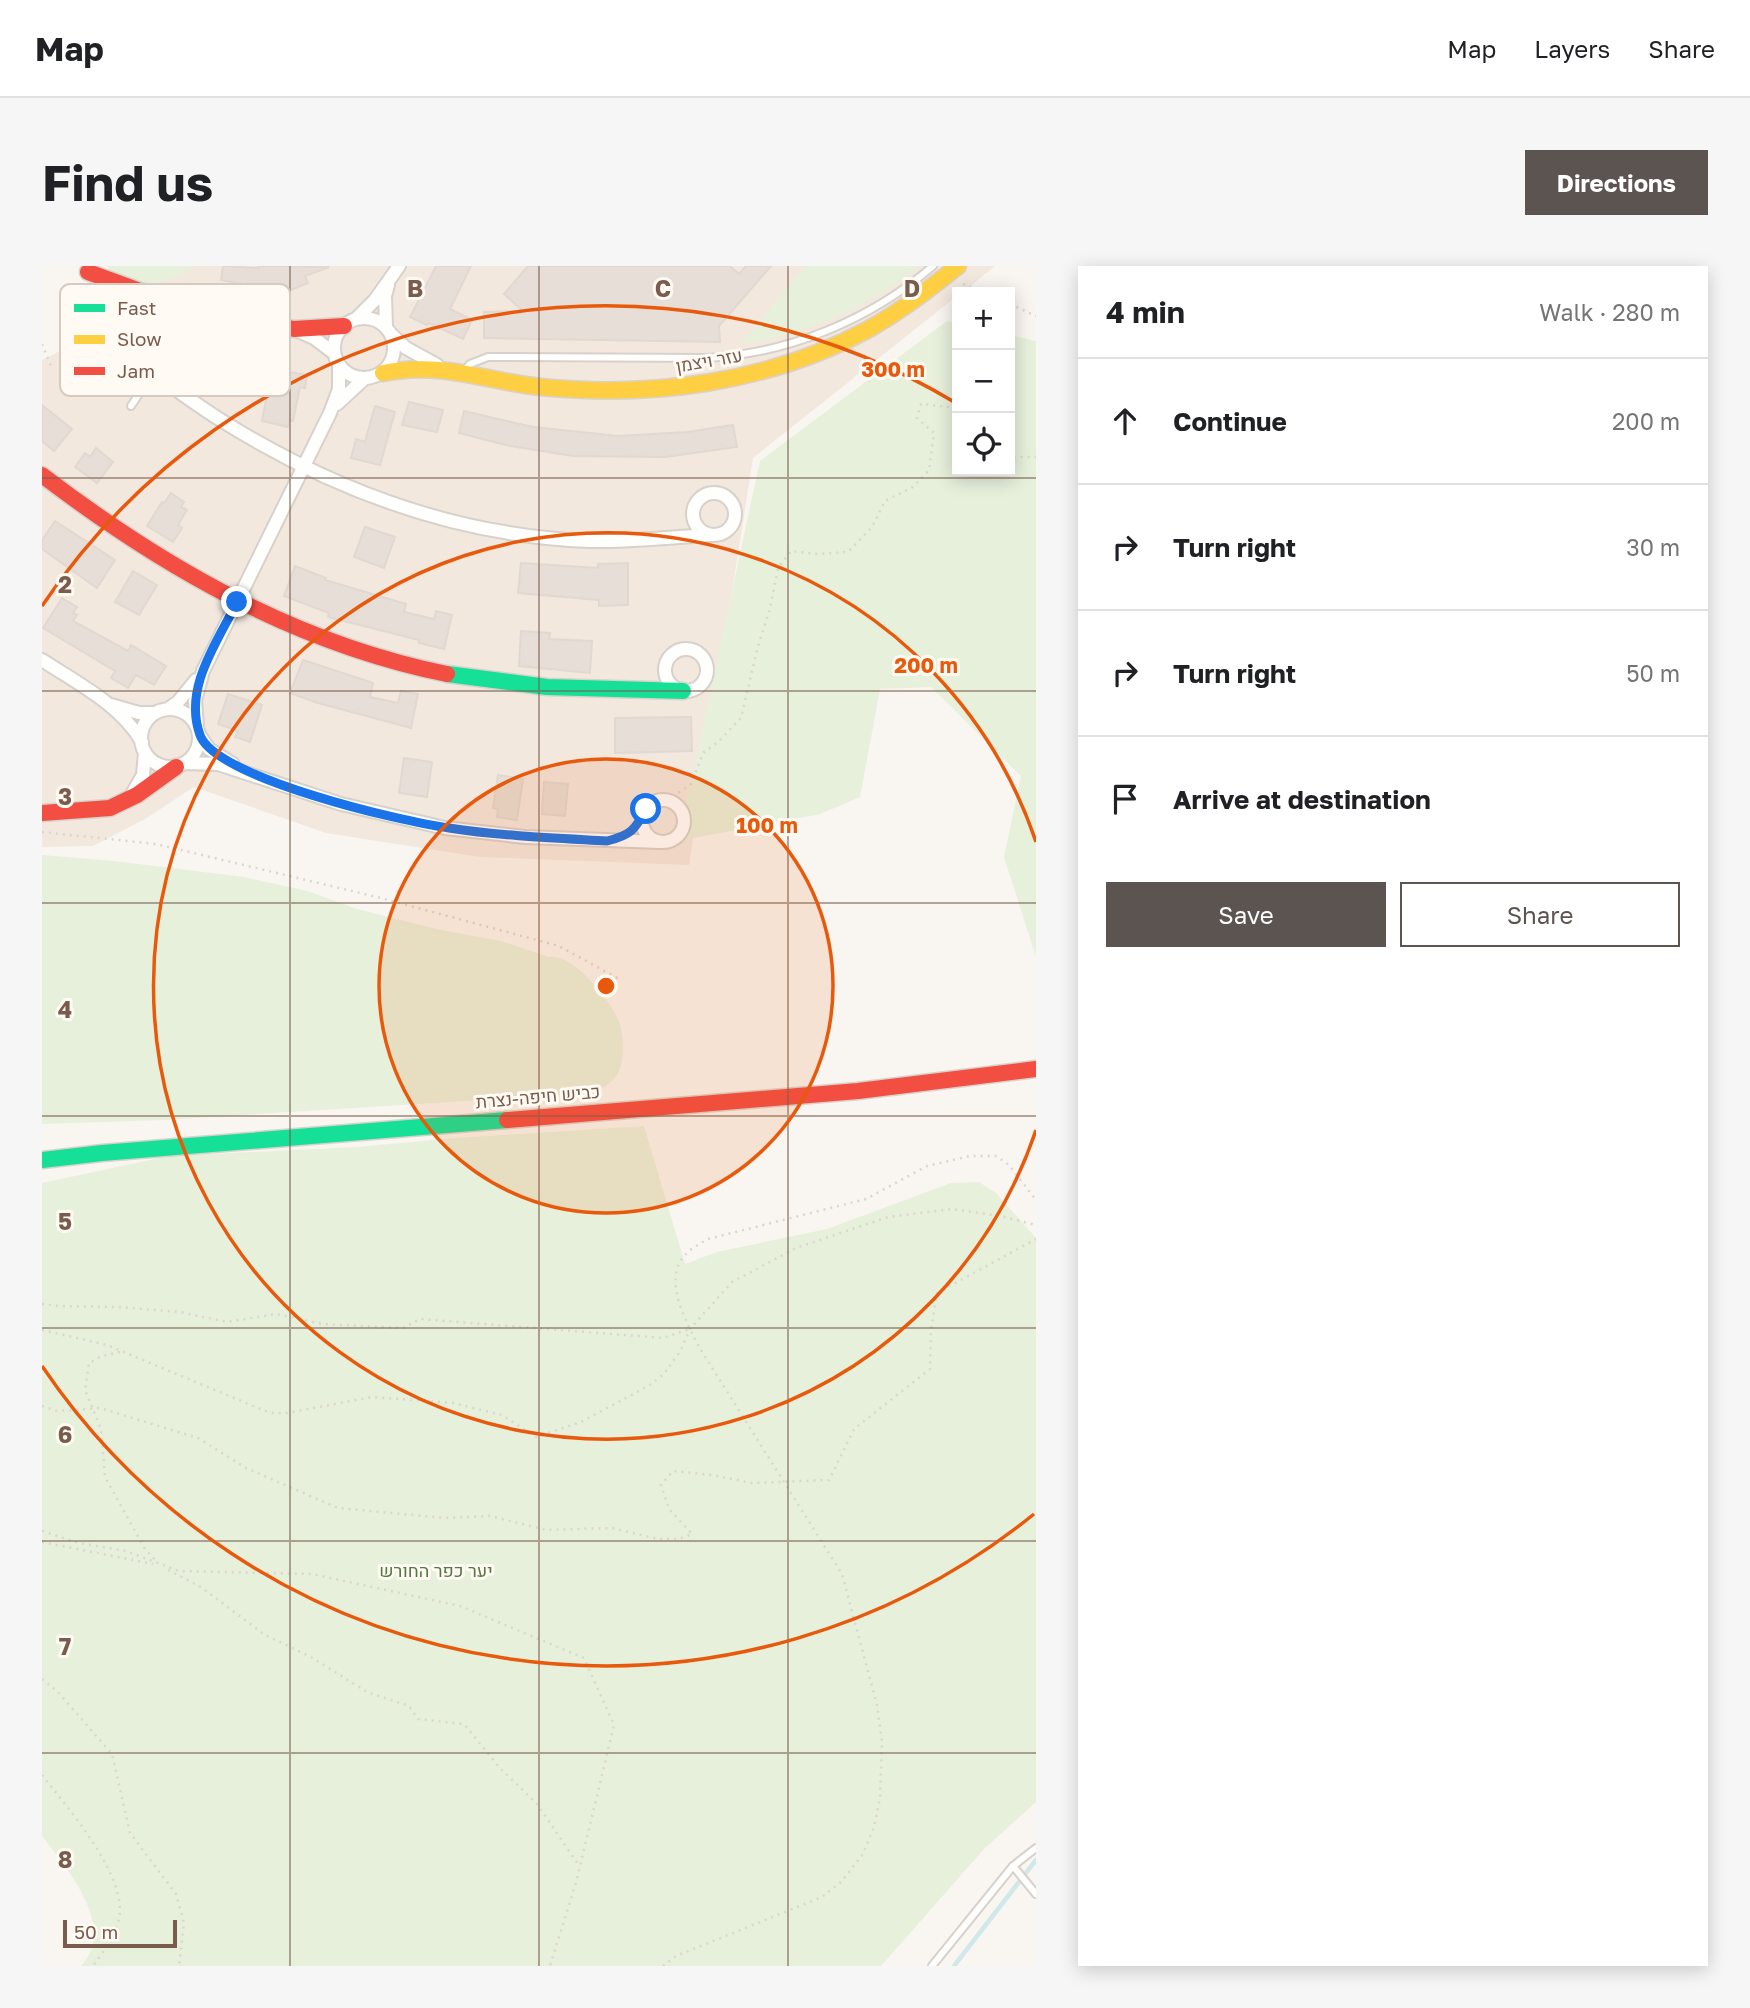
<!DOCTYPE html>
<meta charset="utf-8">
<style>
body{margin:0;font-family:"Golos Text",Heebo,sans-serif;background:#f6f6f6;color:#202124}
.controls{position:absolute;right:21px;top:21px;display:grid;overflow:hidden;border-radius:0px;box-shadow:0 4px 18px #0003}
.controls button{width:63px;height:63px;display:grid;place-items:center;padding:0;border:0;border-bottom:2px solid #e0e0e0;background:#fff;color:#202124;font:35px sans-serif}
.scale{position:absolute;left:21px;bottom:18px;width:114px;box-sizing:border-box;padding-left:7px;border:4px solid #7a5c4d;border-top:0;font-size:19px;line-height:24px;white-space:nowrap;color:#7a5c4d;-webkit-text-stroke:5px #fffaf3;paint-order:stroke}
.stop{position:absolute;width:21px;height:21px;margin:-16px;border:5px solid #1a73e8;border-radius:50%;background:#fff}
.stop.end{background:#1a73e8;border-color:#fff;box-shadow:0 2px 7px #0008}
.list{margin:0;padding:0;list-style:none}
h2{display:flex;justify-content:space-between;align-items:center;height:91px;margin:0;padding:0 28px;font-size:30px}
h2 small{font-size:23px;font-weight:400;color:#757577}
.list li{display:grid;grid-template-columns:46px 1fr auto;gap:21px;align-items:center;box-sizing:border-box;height:126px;padding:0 28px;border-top:2px solid #e0e0e0}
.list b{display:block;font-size:26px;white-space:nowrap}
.list em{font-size:23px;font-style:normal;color:#757577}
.actions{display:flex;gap:14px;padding:21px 28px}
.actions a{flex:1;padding:16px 0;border:2px solid #5c5450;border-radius:0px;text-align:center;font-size:24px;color:#5c5450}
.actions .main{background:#5c5450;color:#fff}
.icon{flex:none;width:38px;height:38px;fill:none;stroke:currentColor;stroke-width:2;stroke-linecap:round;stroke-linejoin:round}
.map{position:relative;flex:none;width:994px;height:1700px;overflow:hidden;border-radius:0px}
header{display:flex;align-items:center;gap:42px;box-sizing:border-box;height:98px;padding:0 35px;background:#fff;border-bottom:2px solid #e0e0e0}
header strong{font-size:33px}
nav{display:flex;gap:38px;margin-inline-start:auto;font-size:24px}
.intro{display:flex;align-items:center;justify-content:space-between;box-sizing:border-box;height:168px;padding:0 42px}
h1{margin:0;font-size:49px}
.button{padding:18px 32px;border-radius:0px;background:#5c5450;color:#fff;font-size:24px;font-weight:700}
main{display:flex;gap:42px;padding:0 42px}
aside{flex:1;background:#fff;border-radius:0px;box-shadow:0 4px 18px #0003}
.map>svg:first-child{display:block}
.residential{fill:#f2e8de}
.green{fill:#e7f0db}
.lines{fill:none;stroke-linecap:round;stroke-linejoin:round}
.stream{stroke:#d0e8ea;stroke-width:4.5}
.building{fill:#e6ded7;stroke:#e2d8d2;stroke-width:2}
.lane-casing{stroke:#d7d1cb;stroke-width:10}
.street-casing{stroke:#d7d1cb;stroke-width:16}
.fast-casing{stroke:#d9d2cb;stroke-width:19}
.slow-casing{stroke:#d9d2cb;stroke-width:19}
.jam-casing{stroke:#d9d2cb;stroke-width:19}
.path{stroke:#dcd5d0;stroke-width:2.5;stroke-dasharray:2 5;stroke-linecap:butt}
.lane{stroke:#fefefd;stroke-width:6}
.street{stroke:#fefefd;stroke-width:12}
.fast{stroke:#16e098;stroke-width:16}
.slow{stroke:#ffcf43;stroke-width:16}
.jam{stroke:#f24e42;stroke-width:16}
.route{stroke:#1a73e8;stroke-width:9}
.grid{fill:none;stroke:#7a5c4d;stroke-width:2;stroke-opacity:0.55}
.ring{fill:none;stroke:#e8590c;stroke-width:3.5}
.labels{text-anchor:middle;stroke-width:6;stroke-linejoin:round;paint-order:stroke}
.street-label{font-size:18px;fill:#7a5c4d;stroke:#fffaf3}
.park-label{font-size:18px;fill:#537a41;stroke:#fffaf3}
.key{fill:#fffaf3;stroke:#d7cbc1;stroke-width:2}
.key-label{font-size:19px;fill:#7a5c4d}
.grid-label{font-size:23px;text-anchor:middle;font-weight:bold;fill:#7a5c4d;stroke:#fffaf3;stroke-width:6;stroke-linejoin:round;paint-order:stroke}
.centre{fill:#e8590c;stroke:#fffaf3;stroke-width:3.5}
.ring-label{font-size:21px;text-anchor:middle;font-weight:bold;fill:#e8590c;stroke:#fffaf3;stroke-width:6;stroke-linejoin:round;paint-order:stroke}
</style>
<header>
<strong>Map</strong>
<nav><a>Map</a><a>Layers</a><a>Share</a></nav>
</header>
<div class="intro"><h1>Find us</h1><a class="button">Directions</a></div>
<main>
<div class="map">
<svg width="994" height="1700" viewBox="0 0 994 1700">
<rect width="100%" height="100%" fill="#f9f5f0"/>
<!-- residential -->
<path class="residential" d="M125,0H953L921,26H915V30L711,192L647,599L438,591L284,567L152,521L103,553L51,580L0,581V94L26,81Z"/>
<!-- green -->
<path class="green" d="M65,0H152L138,9L82,28Z
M763,0H877C822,43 767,68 699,78Z
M905,55L915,57V205H968V69L994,75V691L962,591L979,510L889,421L838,423L818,531L778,548L636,575L718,195Z
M0,589L72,595L202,611L265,625L315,643L399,664L459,675L507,691C531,687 567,733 576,753C582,767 584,798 574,810C570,817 559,822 553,827L122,854L0,858Z
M602,860L643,998L675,986L785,963L909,917L937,916L954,927L994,972V1536L942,1583L839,1700H39C76,1661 24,1601 0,1570V917L127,890L315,881L414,872Z"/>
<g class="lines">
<!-- stream -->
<path class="stream" d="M912,1700L994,1594"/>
</g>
<!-- building -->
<path class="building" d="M181,0L216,2V0L287,1L263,10L266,17L244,26L205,17V19L179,14Z
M394,0H429L408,43L430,54L421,73L387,57L385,59L368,51Z
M486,0H688L697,8L704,0H729L677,60L678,76L442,72V46L481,45L462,28Z
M154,89L265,109L263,122L258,121L251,155L247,154L246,161L220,155L225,129L148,114Z
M367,136L401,144L395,166L360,159Z
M0,139L30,163L12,185L0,175Z
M333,140L353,146L338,199L309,192L314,173L323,176Z
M422,145L491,161L576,170L645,166L691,159L695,181L623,191L531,190L468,180L417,167Z
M54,182L71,196L55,217L33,201L43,187L48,191Z
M129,227L142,236L139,241L145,244L136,259L140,262L131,276L105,260L120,236L122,237Z
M13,255L73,294L55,322L0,283V274Z
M323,261L353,271L342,302L312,291Z
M479,297L556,302V298L586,297V339L557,340V334L476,327Z
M253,300L284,312L283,314L364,338L362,346L392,353L394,345L410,349L402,383L377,377V374L286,351L287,347L242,330Z
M91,305L115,319L97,349L73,336Z
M20,332L35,341L31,347L35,349L31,355L86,385L89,379L124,400L112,419L94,409L86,422L69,412L73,405L1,362Z
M479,365L508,367L507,373L550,375L548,407L477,400Z
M261,394L331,417L328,431L356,437L359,425L376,428L369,462L276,437L248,427Z
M186,428L220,439L208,476L193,471L196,465L176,458Z
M649,451L650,485L573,487V452Z
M362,492L390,496L385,531L357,527Z
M456,509L481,513L475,554L455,551L456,543L451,542Z
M502,516L526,518L523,550L500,548Z"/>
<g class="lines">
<!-- lane casing -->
<g class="lane-casing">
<path id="lane" d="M423,104L428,98L446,91L665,92C748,87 828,54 891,0
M89,140L111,107
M971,1600L994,1628
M890,1700L971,1600L994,1582"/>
</g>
<!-- street casing -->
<g class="street-casing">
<path id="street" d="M292 82a30 30 0 1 1 60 0a30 30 0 1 1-60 0Z
M315,52L333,34L357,0
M344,60L343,30L346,19
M256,65L272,72L292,87
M350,69L364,82L395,99
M99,98C125,117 150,136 177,153C290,224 413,270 547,275C587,276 628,271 669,269
M295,138L322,113
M651 248a21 21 0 1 1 42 0a21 21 0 1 1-42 0Z
M623 404a21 21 0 1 1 42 0a21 21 0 1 1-42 0Z
M0,394C35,417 79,439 100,476
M69,439L97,447H113
M126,443L136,436L154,414
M99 472a29 29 0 1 1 58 0a29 29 0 1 1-58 0Z
M155,459L153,435L161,405L288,147L297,123V99
M158,470L167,483L191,498
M143,497L176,498L299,538L403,562L483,571L618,576
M89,530L101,509L103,486
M600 555a21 21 0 1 1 42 0a21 21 0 1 1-42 0Z"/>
</g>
<!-- fast casing -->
<g class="fast-casing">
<path id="fast" d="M405,408L505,421L641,425
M0,894L60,887L465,854"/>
</g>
<!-- slow casing -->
<g class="slow-casing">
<path id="slow" d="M341,107C401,95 441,115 499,121C609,132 726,117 825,64C858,46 887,23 916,0"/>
</g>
<!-- jam casing -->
<g class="jam-casing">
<path id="jam" d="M46,6L120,33L199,53L252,63L302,60
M0,209C122,302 253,377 405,408
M0,547L68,542L95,529L134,501
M465,854L816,825L994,803"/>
</g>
<!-- path -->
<path class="path" d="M921,18L940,26
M50,25C52,54 83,62 94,85
M968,38L994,50
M0,78L9,100
M968,186L970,191H994
M625,535L649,518L661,487L676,476L699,452L716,380L728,343L736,302L749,285L775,288L806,286L830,261L843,235L871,221L887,204L892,167L875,152L879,138L915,142
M0,566L114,578L335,631L517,680L579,714
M0,1038L16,1040L77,1041L138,1046L185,1056L234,1048L280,1058L361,1062L378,1053L621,1072L648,1063
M0,1064L65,1079L228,1147H245L330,1131L411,1137L460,1149L494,1171L539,1156L608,1119L622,1108L639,1084L648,1063L690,1016L754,982L846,951L910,943L958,950L994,959
M78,1086L60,1090L47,1097L43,1124L59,1163L63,1211L103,1283L116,1297
M0,1140L15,1145L58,1142L156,1172L204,1202L296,1242L403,1252L448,1250L504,1264L570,1262L616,1273H637L650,1268L627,1243L619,1219L631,1205L670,1209L710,1217L787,1214L812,1163L888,1103L889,1063L895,1027L994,973
M0,1265L37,1277L84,1285L137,1305L270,1308L418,1340L542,1392L572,1459L535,1613L508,1700
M0,1276L111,1298
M126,1304L159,1321L223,1369L269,1391L325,1426L367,1440L376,1453L422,1458L457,1501L495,1538L538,1601
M0,1413L16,1426L70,1488L88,1567L134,1628L142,1657L137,1700
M0,1509C25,1541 86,1610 77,1653C73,1670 61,1686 51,1700
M621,1700L634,1690L780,1631L799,1616L821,1588L832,1561L838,1532L840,1476L835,1439L800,1308L657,1081C644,1055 620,1014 643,989C649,982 658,978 666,973L824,933L885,900L928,890H954L967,899L994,934"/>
<!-- lane -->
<use href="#lane" class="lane"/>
<!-- street -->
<use href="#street" class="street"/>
<!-- fast -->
<use href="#fast" class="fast"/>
<!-- slow -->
<use href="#slow" class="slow"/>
<!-- jam -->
<use href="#jam" class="jam"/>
</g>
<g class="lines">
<!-- route -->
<path class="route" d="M195,336C175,377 141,422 158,469C173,512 361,556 407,562C459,570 512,572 565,575C589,569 593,564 604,543"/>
</g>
<!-- grid -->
<path class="grid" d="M248,0V1700M497,0V1700M746,0V1700M0,212H994M0,425H994M0,637H994M0,850H994M0,1062H994M0,1275H994M0,1487H994"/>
<!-- distance rings -->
<circle cx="564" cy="720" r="227" fill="#e8590c" fill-opacity=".12"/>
<g class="ring">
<circle cx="564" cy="720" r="227"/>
<path d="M994 864A453 453 0 1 1 994 576"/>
<path d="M992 1248A680 680 0 0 1 0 1100M0 340A680 680 0 0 1 914 137"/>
</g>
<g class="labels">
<!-- street labels -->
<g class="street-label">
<text transform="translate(667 95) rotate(-10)" y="6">עזר ויצמן</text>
<text transform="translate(496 831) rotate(-5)" y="6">כביש חיפה-נצרת</text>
</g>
<!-- park labels -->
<g class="park-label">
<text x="394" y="1311">יער כפר החורש</text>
</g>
</g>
<!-- legend -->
<rect x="18" y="18" width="230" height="112" rx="10" class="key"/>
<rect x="32" y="38" width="31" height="8" fill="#16e098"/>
<rect x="32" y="69" width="31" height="9" fill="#ffcf43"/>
<rect x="32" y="101" width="31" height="8" fill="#f24e42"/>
<g class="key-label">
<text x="75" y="49">Fast</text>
<text x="75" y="80">Slow</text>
<text x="75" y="112">Jam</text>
</g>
<g class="grid-label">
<text x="373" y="31">B</text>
<text x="621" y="31">C</text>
<text x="870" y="31">D</text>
<text x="23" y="327">2</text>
<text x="23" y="539">3</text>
<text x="23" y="752">4</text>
<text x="23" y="964">5</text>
<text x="23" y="1177">6</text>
<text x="23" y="1389">7</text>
<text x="23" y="1602">8</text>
</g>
<circle cx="564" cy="720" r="10" class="centre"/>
<g class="ring-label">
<text x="851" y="111">300 m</text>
<text x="884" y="407">200 m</text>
<text x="725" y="567">100 m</text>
</g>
</svg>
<div class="controls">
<button>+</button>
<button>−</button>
<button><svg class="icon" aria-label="locate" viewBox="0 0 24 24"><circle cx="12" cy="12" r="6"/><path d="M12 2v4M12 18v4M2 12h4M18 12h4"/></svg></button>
</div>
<div class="scale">50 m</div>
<div class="stop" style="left:604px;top:543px"></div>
<div class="stop end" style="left:195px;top:336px"></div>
</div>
<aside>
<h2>4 min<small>Walk · 280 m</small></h2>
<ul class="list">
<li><svg class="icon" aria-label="ahead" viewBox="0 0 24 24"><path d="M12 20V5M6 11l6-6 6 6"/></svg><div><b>Continue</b></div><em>200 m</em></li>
<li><svg class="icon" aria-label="right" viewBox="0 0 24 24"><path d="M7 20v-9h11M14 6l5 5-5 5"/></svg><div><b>Turn right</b></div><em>30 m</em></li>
<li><svg class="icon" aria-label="right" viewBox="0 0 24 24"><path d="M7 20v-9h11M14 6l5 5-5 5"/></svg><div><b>Turn right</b></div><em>50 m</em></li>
<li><svg class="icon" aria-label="arrive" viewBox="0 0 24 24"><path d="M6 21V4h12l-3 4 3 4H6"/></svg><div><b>Arrive at destination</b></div></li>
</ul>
<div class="actions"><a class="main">Save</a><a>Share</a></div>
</aside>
</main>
